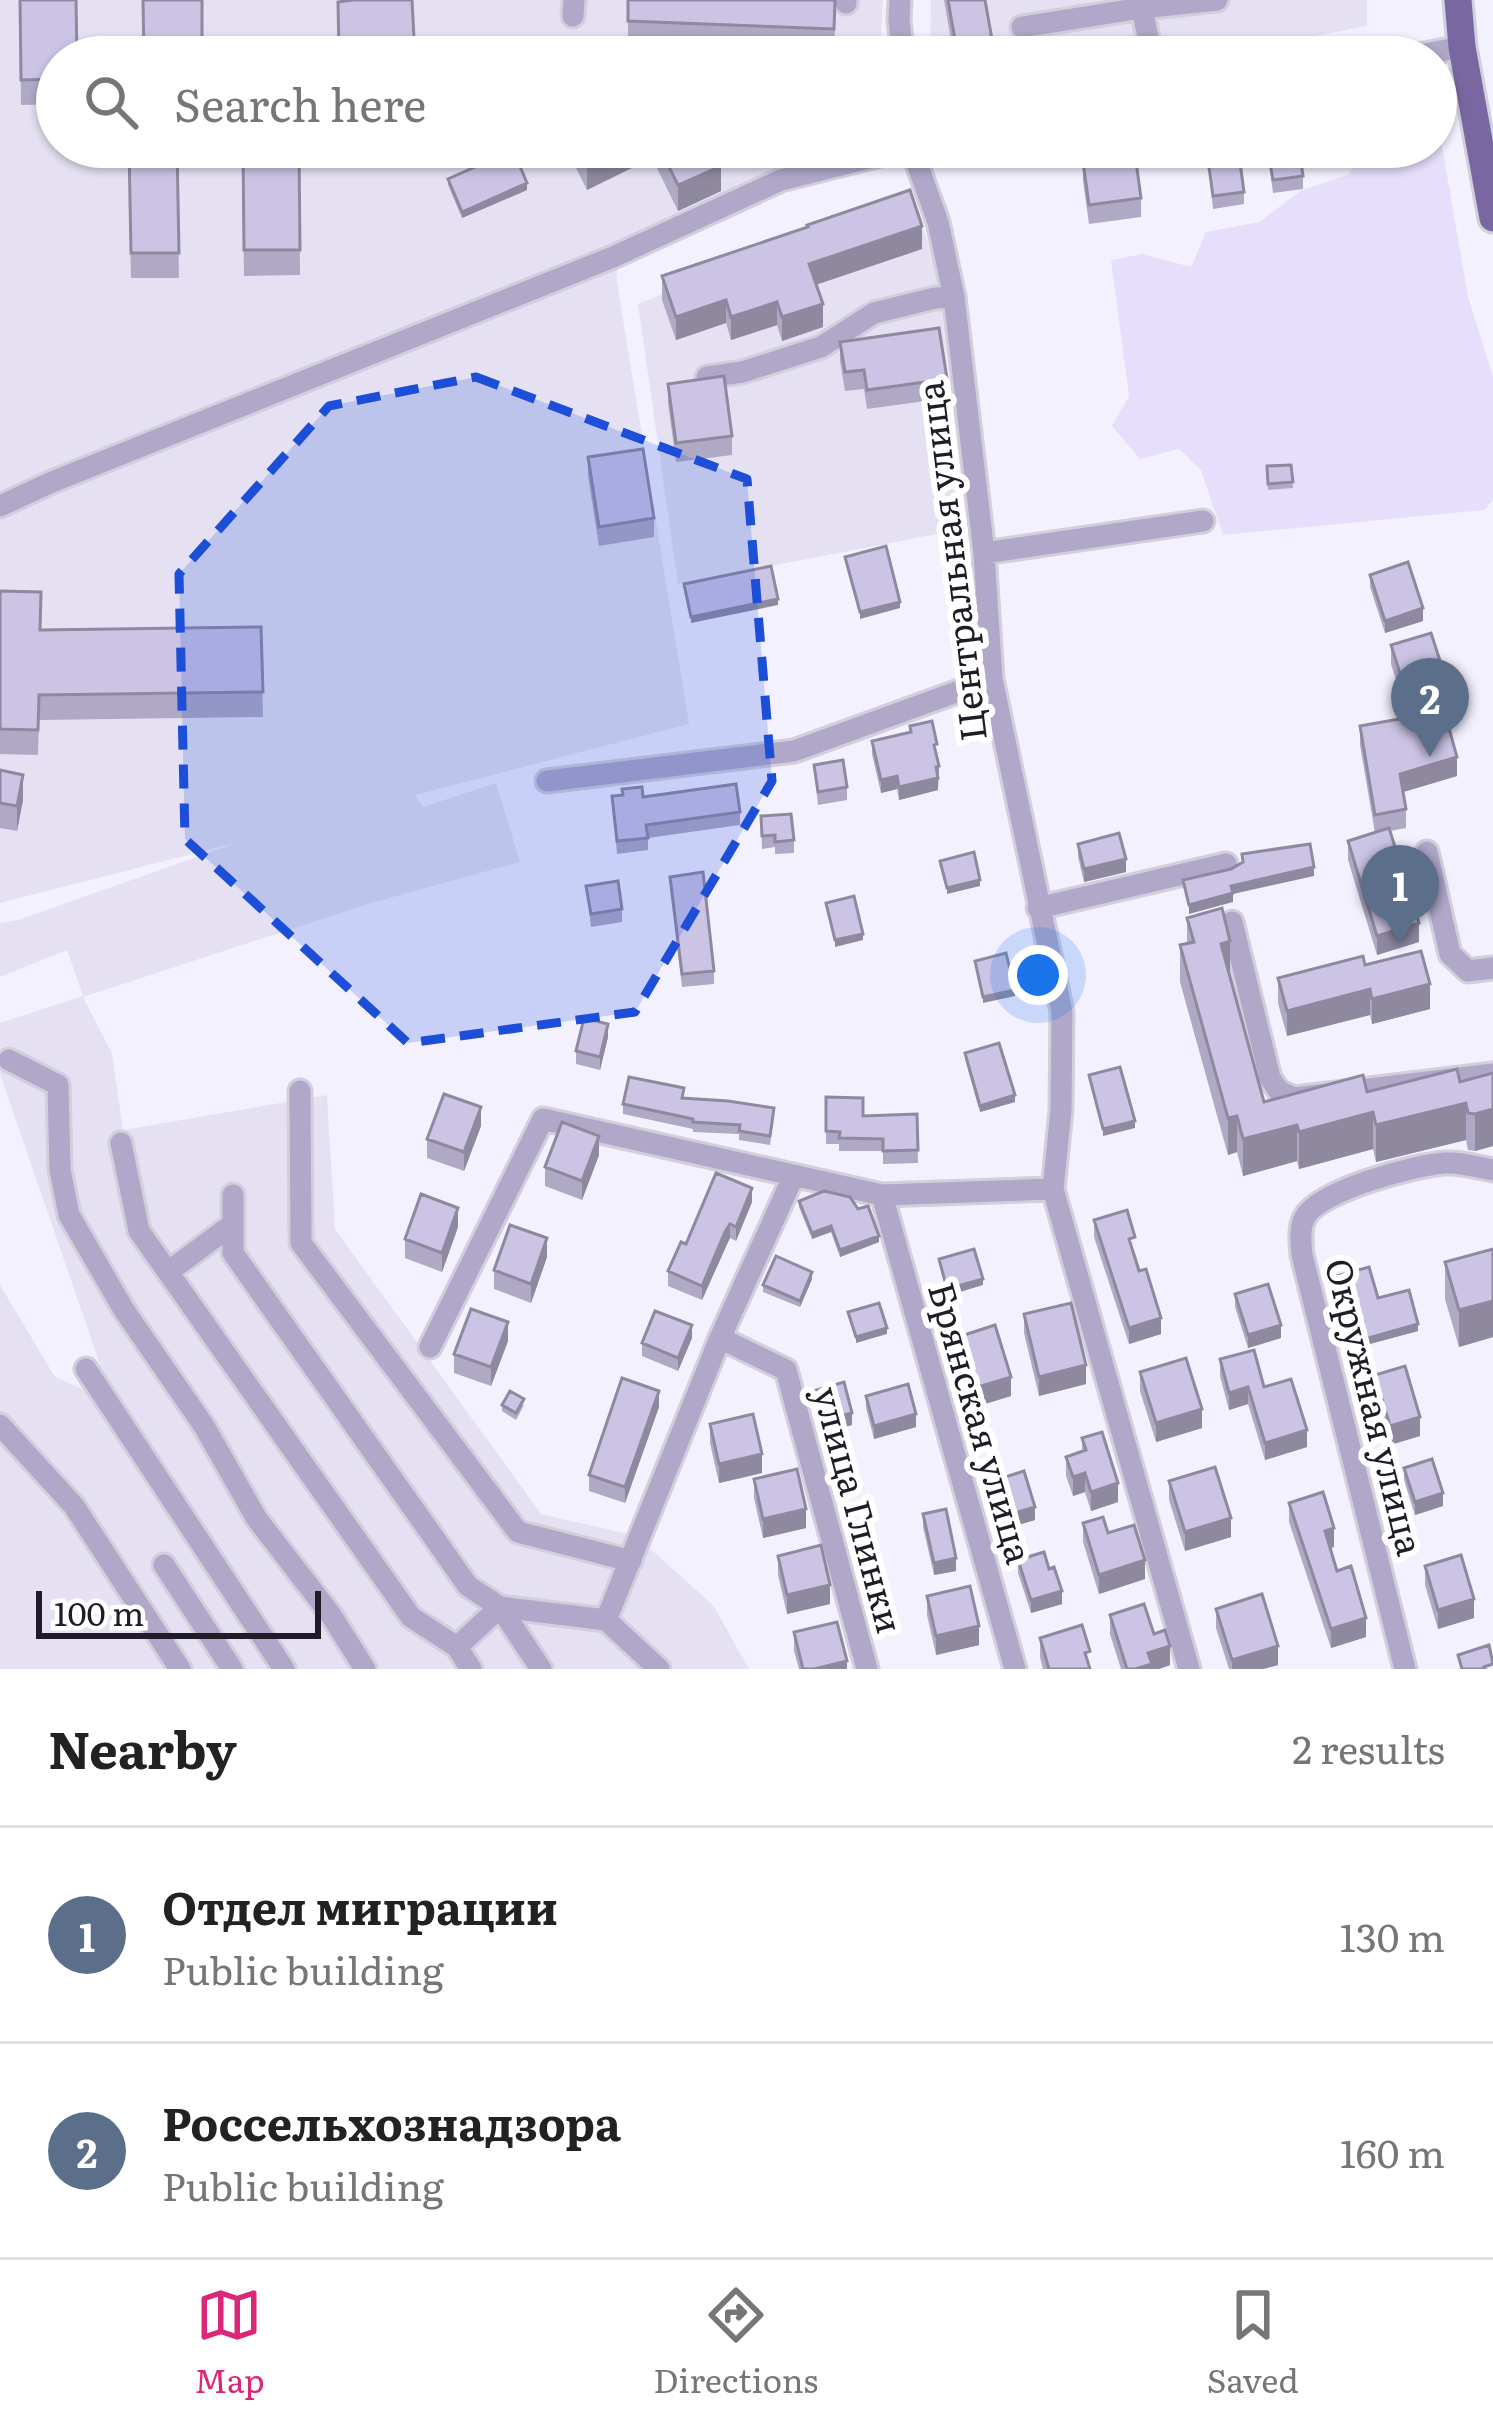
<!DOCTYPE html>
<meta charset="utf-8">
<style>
body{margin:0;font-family:Literata,serif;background:#f6f6f6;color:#222}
.scale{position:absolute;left:36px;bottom:30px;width:285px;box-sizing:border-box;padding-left:12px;border:6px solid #1f1c28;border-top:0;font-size:33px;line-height:42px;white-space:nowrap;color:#1f1c28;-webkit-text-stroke:9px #fff;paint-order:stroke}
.you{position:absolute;left:1038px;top:975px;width:42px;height:42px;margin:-30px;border:9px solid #fff;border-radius:50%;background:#1a73e8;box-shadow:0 0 0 18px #1a73e833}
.badge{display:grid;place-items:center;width:78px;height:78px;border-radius:50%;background:#db2777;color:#fff;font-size:39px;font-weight:700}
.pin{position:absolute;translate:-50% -99px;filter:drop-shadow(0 3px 6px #0008)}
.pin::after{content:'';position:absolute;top:63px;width:42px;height:36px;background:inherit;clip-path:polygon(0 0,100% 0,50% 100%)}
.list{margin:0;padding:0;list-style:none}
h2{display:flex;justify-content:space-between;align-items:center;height:156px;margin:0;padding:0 48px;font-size:51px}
h2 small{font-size:39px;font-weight:400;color:#767676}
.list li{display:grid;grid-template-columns:78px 1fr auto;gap:36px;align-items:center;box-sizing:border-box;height:216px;padding:0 48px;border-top:3px solid #e0e0e0}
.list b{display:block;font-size:45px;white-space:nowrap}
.list p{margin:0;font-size:39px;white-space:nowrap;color:#767676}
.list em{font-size:39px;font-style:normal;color:#767676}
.icon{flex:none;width:66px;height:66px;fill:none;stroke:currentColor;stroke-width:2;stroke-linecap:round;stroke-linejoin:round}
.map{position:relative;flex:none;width:1493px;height:1669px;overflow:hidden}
.search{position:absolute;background:#fff;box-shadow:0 3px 9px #0004;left:36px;right:36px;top:36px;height:132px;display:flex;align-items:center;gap:30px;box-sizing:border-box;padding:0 42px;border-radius:66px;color:#767676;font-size:45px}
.sheet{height:588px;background:#fff}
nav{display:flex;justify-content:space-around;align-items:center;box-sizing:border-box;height:168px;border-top:3px solid #e0e0e0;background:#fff;font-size:33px;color:#767676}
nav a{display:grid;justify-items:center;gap:6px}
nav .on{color:#db2777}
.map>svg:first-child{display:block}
.built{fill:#e5e1f2}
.green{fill:#e6defb}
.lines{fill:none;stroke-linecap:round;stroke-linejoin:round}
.minor-casing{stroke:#d2cfdd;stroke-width:27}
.major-casing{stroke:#d2cfdd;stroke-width:33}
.minor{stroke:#b0a7c9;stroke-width:21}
.major{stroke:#7967a2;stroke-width:27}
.wall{fill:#afa9c5}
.shaded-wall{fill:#8f89a0}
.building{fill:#ccc4e5;stroke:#8f89a0;stroke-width:3}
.marked{fill:#1d4ed8;fill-opacity:0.2;stroke:#1d4ed8;stroke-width:9;stroke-dasharray:24 15;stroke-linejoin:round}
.labels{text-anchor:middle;stroke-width:12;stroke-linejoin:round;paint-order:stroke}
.street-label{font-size:36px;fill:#1f1c28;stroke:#fff}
</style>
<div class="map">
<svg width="1493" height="1669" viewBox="0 0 1493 1669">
<rect width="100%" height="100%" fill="#f4f1ff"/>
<!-- built -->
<path class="built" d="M0,0H883L880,57H57V147H842L623,249L616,276L689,724L415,795L423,807L496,783L520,862L371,903L83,997L112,1053L123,1130L327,1095L335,1229L541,1514L636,1536L713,1605L749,1669H0V1285L55,1377L113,1402L0,1074V1023L83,996L67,950L0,977V923L18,920L239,842L0,903Z
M931,0H1367V26L1205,57H930Z
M911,194L938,271L963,529L678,584L638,304Z"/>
<!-- green -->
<path class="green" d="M1436,111L1468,297L1493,377V500L1484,510L1223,535L1201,470L1179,449L1140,459L1112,426L1129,396L1111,260L1143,254L1191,267L1206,232L1259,222L1302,190L1348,175L1366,147H1436Z"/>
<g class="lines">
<!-- minor casing -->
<g class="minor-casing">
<path id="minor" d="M900,0L899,20L903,57
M846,3V0
M1142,8L1152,57
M573,16L574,0
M1022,27L1142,8L1217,0
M1408,57L1462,47
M911,147L938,222L954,297L984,553L992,679L1062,1012L1061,1110L1053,1189L1189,1669
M707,377L742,372L821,347L874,313L935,298L954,297
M0,506L52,482L613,257L781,180L912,147
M984,553L1203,521
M547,781L794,751L992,679
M1427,852L1450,954L1468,971L1493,968
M1038,908L1226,864
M1232,922L1270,1078L1279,1091L1295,1098L1493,1074
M9,1060L58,1085L60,1170L69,1215L124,1310L204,1426L257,1519L331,1615L365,1669
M300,1091L301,1243L518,1532L631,1561
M121,1143L139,1231L411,1617L457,1647
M233,1195V1253L468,1586L500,1607L541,1669
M882,1195L1015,1669
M168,1272L233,1224
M720,1338L786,1370L867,1669
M430,1347L543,1119L882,1195L1053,1189
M86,1369L284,1669
M0,1425L74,1506L180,1669
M164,1565L232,1669
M606,1620L659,1669
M471,1669L457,1647L500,1607L606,1620L720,1338L794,1175
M1405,1669L1302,1255C1301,1242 1299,1228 1305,1217C1320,1190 1415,1165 1445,1163C1461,1162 1478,1167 1493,1170"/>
</g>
<!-- major casing -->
<g class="major-casing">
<path id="major" d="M1458,0L1462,47L1493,218"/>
</g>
<!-- minor -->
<use href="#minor" class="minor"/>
<!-- major -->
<use href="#major" class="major"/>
</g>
<!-- wall -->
<path class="wall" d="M20,0L57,57V104L21,105Z
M202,0V57H144Z
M628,0H836L834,54L628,46Z
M944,0H985L993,45V57H954Z
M128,147H177L179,278H131Z
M242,147H299L300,275L244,276Z
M570,147H712L721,191L678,211L652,158L587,190L570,156Z
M1268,152L1303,176V189L1273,193Z
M1208,160L1244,192V204L1213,209Z
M1083,162L1141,198V217L1089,224L1083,181Z
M448,179L527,190L462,218L448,185Z
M922,249L816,285L823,327L782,341L777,325L731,340L726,323L676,340L662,300V276Z
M840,342L947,379V398L867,409L864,389L845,391L840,361Z
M668,384L732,436V455L676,462L668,403Z
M588,457L654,518V537L599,546L588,476Z
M1291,465L1293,488L1268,490L1267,466Z
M1370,575L1423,621L1385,633L1370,587Z
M0,591L41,630L261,627L263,717L39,720L38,755L0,754Z
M1391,645L1444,692L1404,705L1391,664Z
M910,726L936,757L938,790L899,800L897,789L881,793L872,754V741L910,732Z
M1360,726L1457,776L1403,792L1406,809V828L1390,831L1419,942L1377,955L1348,860V841L1375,833L1360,745Z
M814,765L847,787V800L818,805Z
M0,770L23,800L17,831L0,828Z
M612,796L643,797L740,812V825L648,838V850L617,854Z
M761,816L794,840V853L775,854V847L762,849Z
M1078,844L1126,872L1084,882L1078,857Z
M670,877L714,971V984L682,987Z
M586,886L622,909V922L591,927Z
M1187,918L1230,978L1264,1102L1460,1082L1493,1073V1146L1475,1151L1468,1150L1466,1140L1376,1162L1373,1149L1299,1169L1297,1161L1243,1176L1237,1152L1228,1155L1180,982V945L1187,943Z
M1365,965L1430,1009L1372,1024L1370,1015L1287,1036L1278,1003V978Z
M608,1037L600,1070L576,1064V1051Z
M965,1053L1015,1102L980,1112L965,1059Z
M826,1097L863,1116L917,1114L918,1163L883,1164V1151H839V1144H826Z
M684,1098L774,1117L770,1145L739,1140V1134L693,1132V1129L623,1114V1104Z
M481,1126L464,1171L427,1158V1139Z
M599,1155L582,1200L545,1186V1167Z
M799,1201L879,1242L840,1257L831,1232L812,1239L799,1207Z
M752,1202L736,1241L730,1238L725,1246L702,1300L668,1286V1271L686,1244Z
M1094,1220L1135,1253L1161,1334L1129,1344L1094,1237Z
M458,1227L442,1272L405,1258V1239Z
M1493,1249V1337L1459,1347L1445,1299V1262Z
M547,1257L531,1303L494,1289V1270Z
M1333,1277L1378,1298L1418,1331L1351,1349L1333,1284Z
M812,1279L800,1307L763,1292V1285Z
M1235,1294L1281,1338L1248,1348L1235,1307Z
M1024,1314L1086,1384L1039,1396L1024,1333Z
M692,1338L678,1371L642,1356V1343Z
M949,1340L1011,1396L965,1410L949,1359Z
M508,1341L491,1386L454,1373V1354Z
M1220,1359L1264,1387L1307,1447L1265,1460L1248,1404L1229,1410L1220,1376Z
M1140,1372L1202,1428L1156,1442L1140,1391Z
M1375,1375L1420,1436L1390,1445L1375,1394Z
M813,1391L852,1425L821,1434L813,1404Z
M866,1396L916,1427L874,1439L866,1408Z
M502,1405H524L516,1420L502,1411Z
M659,1407L625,1503L589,1491V1475Z
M710,1424L762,1473L719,1483L710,1443Z
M1082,1438L1118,1502L1091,1511L1085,1492L1073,1496L1066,1476V1457L1082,1452Z
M1404,1468L1443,1506L1415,1515L1404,1480Z
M754,1479L806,1528L763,1538L754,1498Z
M1169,1481L1231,1537L1185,1551L1169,1500Z
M990,1482L1035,1520L1001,1530L990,1495Z
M1289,1503L1334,1547L1330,1548L1337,1571L1366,1637L1331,1648L1289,1522Z
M923,1514L956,1571L934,1575L923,1527Z
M1083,1523L1108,1533L1145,1579L1099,1594L1083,1542Z
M778,1556L830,1604L787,1614L778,1575Z
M1018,1560L1062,1604L1031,1613L1018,1573Z
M1425,1566L1474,1618L1438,1629L1425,1585Z
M927,1596L979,1645L936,1655L927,1615Z
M1216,1609L1278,1665L1263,1669H1229L1216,1628Z
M1110,1615L1154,1634L1170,1665L1159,1669H1121L1110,1634Z
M794,1632L847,1669H799L794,1651Z
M1040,1638L1090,1669H1043L1040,1657Z"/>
<!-- shaded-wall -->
<path class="shaded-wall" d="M624,147H652V158L587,190V165Z
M721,166V191L678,211V185Z
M527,183V190L462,218V212Z
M922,226V249L809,287V264Z
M726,300V323L676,340V317Z
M777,302V325L731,340V317Z
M823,304V327L782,341V317Z
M778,599V605L691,623V617Z
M900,602V608L860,619V612Z
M1423,608V621L1385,633V621Z
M1444,673V692L1404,705V686Z
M1457,757V776L1400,793V774Z
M939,766L938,790L899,800V787Z
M23,775V800L17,831V806Z
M897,776V789L881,793V780Z
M1126,859V872L1084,882V869Z
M1314,867V876L1233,894V902L1189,914V905L1231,886Z
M980,880V886L947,894V888Z
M1419,923V942L1377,955V936Z
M863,934V940L835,947V940Z
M1230,941V978L1221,944Z
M1430,984V1009L1372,1024V999Z
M1370,989V1015L1287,1036V1011Z
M1015,990V996L983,1003V997Z
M608,1024V1037L600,1070V1057Z
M1015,1095V1102L980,1112V1106Z
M1466,1103V1140L1376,1162V1125Z
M481,1107V1126L464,1171V1152Z
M1493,1109V1146L1475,1151V1114Z
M1373,1112V1149L1299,1169V1132Z
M1237,1116V1152L1228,1155V1118Z
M1135,1121V1128L1103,1136V1129Z
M1297,1125V1161L1243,1176V1139Z
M599,1136V1155L582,1200V1181Z
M752,1188V1202L736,1241V1227Z
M458,1208V1227L442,1272V1253Z
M730,1224V1238L702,1300V1286Z
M831,1226V1232L812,1239V1233Z
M879,1236V1242L840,1257V1250Z
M547,1238V1257L531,1303V1284Z
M812,1272V1279L800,1307V1301Z
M983,1279V1285L947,1296V1289Z
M1493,1301V1337L1459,1347V1310Z
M1161,1318V1334L1129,1344V1328Z
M508,1322V1341L491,1386V1367Z
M1418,1324V1331L1351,1349V1343Z
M692,1325V1338L678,1371V1358Z
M1281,1325V1338L1248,1348V1335Z
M887,1328V1334L856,1343V1337Z
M1086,1365V1384L1039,1396V1377Z
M1011,1377V1396L965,1410V1391Z
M1248,1387V1404L1229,1410V1393Z
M659,1391V1407L625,1503V1487Z
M1202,1409V1428L1156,1442V1423Z
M852,1413V1425L821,1434V1421Z
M916,1414V1427L874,1439V1426Z
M1420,1417V1436L1390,1445V1426Z
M1307,1430V1447L1265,1460V1443Z
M762,1454V1473L719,1483V1464Z
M1085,1473V1492L1073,1496V1477Z
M1118,1483V1502L1091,1511V1492Z
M1443,1493V1506L1415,1515V1502Z
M1035,1507V1520L1001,1530V1517Z
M806,1509V1528L763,1538V1519Z
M1231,1518V1537L1185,1551V1532Z
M1334,1528V1547L1325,1550V1531Z
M956,1558V1571L934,1575V1563Z
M1145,1560V1579L1099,1594V1575Z
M830,1585V1604L787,1614V1595Z
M1062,1591V1604L1031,1613V1600Z
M1474,1599V1618L1438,1629V1610Z
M1366,1618V1637L1331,1648V1629Z
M979,1626V1645L936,1655V1636Z
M1170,1646V1665L1159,1669H1135L1148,1653Z
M1278,1646V1665L1263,1669H1232V1660Z
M847,1661V1669H814Z"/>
<!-- building -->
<path class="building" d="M20,0H76L77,57H57V79L21,80Z
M143,0H202V44L176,45V57H144Z
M353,0H412L415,57H339L338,2Z
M628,0H835L834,29L628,21Z
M948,0H985L993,45L957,51Z
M129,147H177L179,253H131Z
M243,147H299L300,250H244Z
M578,147H624L587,165Z
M659,147H712L721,166L678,185Z
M1299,147L1303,176L1273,180L1268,152Z
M513,150L527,183L462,212L448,179Z
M1135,154L1141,198L1089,205L1083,162Z
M1239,155L1244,192L1213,196L1208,160Z
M910,190L922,226L809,264L823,304L782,317L777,302L731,317L726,300L676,317L662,276L808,227L807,225Z
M939,328L947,379L867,390L864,370L845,372L840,342Z
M724,376L732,436L676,443L668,384Z
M643,449L654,518L599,527L588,457Z
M1291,465L1293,482L1268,484L1267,466Z
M886,546L900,602L860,612L845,557Z
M1408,562L1423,608L1385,621L1370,575Z
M771,566L778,599L691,617L684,584Z
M0,591L41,592L40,630L261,627L263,692L39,695L38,730L0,729Z
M1431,633L1444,673L1404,686L1391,645Z
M1443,707L1457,757L1400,774L1406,809L1375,815L1360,726L1405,718Z
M932,721L937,744L934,745L939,766L936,767L938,778L899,787L897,776L881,780L872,741L911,732L910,726Z
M843,760L847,787L818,792L814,765Z
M0,770L23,775L17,806L0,803Z
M736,784L740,812L646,825L648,838L617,841L612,796L623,795L622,789L642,787L643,797Z
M791,814L794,840L775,842V835L762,836L761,816Z
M1389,828L1419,923L1377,936L1348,841Z
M1119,833L1126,859L1084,869L1078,844Z
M1310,844L1314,867L1231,886L1233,893L1189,905L1183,880L1231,869L1243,862L1242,854Z
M974,852L980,880L947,888L940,861Z
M703,872L714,971L682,974L670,877Z
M618,881L622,909L591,914L586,886Z
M854,896L863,934L835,940L826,903Z
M1222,908L1230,941L1221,944L1264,1102L1363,1075L1367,1092L1457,1069L1460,1082L1493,1073V1109L1475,1114L1468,1113L1466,1103L1376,1125L1373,1112L1299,1132L1297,1125L1243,1139L1237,1116L1228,1118L1180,945L1194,942L1187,918Z
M1421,951L1430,984L1372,999L1370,989L1287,1011L1278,978L1363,956L1365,965Z
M1006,953L1015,990L983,997L975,961Z
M584,1018L608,1024L600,1057L576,1051Z
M999,1043L1015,1095L980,1106L965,1053Z
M1120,1067L1135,1121L1103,1129L1089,1075Z
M629,1077L684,1088L682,1098L728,1101L774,1108L770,1136L739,1131L740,1125L693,1122V1119L623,1104Z
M444,1094L481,1107L464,1152L427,1139Z
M826,1097L863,1098V1116L917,1114L918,1150L883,1151V1139L839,1138L840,1132L826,1131Z
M562,1122L599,1136L582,1181L545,1167Z
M716,1173L752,1188L736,1227L730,1224L725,1232L702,1286L668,1271L681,1242L686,1244Z
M824,1191L850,1197L858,1209L868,1206L879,1236L840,1250L831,1226L812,1233L799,1201Z
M421,1194L458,1208L442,1253L405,1239Z
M1127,1210L1135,1237L1129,1239L1139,1271L1146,1269L1161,1318L1129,1328L1094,1220Z
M510,1225L547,1238L531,1284L494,1270Z
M974,1249L983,1279L947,1289L939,1259Z
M1493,1249V1301L1459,1310L1445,1262Z
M776,1256L812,1272L800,1301L763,1285Z
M1369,1267L1378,1298L1409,1290L1418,1324L1351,1343L1333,1277Z
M1268,1284L1281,1325L1248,1335L1235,1294Z
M879,1303L887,1328L856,1337L848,1312Z
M1071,1303L1086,1365L1039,1377L1024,1314Z
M471,1309L508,1322L491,1367L454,1354Z
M655,1311L692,1325L678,1358L642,1343Z
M995,1325L1011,1377L965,1391L949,1340Z
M1254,1350L1264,1387L1291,1379L1307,1430L1265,1443L1248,1387L1229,1393L1220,1359Z
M1186,1358L1202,1409L1156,1423L1140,1372Z
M1405,1366L1420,1417L1390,1426L1375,1375Z
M622,1378L659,1391L625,1487L589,1475Z
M844,1382L852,1413L821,1421L813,1391Z
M908,1384L916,1414L874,1426L866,1396Z
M510,1391L524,1399L516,1413L502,1405Z
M753,1414L762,1454L719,1464L710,1424Z
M1102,1432L1118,1483L1091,1492L1085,1473L1073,1477L1066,1457L1086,1450L1082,1438Z
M1432,1459L1443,1493L1415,1502L1404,1468Z
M1215,1467L1231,1518L1185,1532L1169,1481Z
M797,1469L806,1509L763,1519L754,1479Z
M1024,1471L1035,1507L1001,1517L990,1482Z
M1323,1492L1334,1528L1325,1531L1337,1571L1351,1566L1366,1618L1331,1629L1289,1503Z
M946,1509L956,1558L934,1563L923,1514Z
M1103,1517L1108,1533L1134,1525L1145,1560L1099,1575L1083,1523Z
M821,1545L830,1585L787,1595L778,1556Z
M1044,1552L1049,1569L1054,1567L1062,1591L1031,1600L1018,1560Z
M1461,1555L1474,1599L1438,1610L1425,1566Z
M970,1586L979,1626L936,1636L927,1596Z
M1262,1594L1278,1646L1232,1660L1216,1609Z
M1144,1604L1154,1634L1165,1630L1170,1646L1148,1653L1152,1664L1135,1669H1127L1110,1615Z
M837,1622L847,1661L814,1669H803L794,1632Z
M1082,1625L1090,1651L1085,1653L1090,1669H1049L1040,1638Z
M1489,1645L1493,1664L1484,1667L1485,1669H1461H1462L1458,1655Z"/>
<!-- marked area -->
<path class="marked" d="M476,377L747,479L772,781L635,1012L408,1043L185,839L179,574L329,406Z"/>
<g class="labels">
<!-- street labels -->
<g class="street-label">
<text transform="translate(952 561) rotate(-97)" y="13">Центральная улица</text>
<text transform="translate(1374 1407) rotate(76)" y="13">Окружная улица</text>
<text transform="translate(980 1423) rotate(74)" y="13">Брянская улица</text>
<text transform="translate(858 1510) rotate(75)" y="13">улица Глинки</text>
</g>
</g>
</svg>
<div class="scale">100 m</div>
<div class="you"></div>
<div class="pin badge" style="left:1400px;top:944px;background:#5c6f8a">1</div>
<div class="pin badge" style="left:1430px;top:757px;background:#5c6f8a">2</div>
<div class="search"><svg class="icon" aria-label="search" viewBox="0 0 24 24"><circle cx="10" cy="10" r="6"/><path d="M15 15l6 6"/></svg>Search here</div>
</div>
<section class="sheet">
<h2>Nearby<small>2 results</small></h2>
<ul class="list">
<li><span class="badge" style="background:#5c6f8a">1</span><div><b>Отдел миграции</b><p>Public building</p></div><em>130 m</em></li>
<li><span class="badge" style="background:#5c6f8a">2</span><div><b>Россельхознадзора</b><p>Public building</p></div><em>160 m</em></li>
</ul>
</section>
<nav>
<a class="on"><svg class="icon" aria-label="map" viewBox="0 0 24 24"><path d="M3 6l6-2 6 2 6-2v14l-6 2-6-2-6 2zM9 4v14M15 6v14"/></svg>Map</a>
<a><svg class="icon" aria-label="directions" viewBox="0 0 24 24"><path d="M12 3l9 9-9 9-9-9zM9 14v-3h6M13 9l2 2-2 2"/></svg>Directions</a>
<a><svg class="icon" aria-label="saved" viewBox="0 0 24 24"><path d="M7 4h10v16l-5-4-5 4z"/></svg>Saved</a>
</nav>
